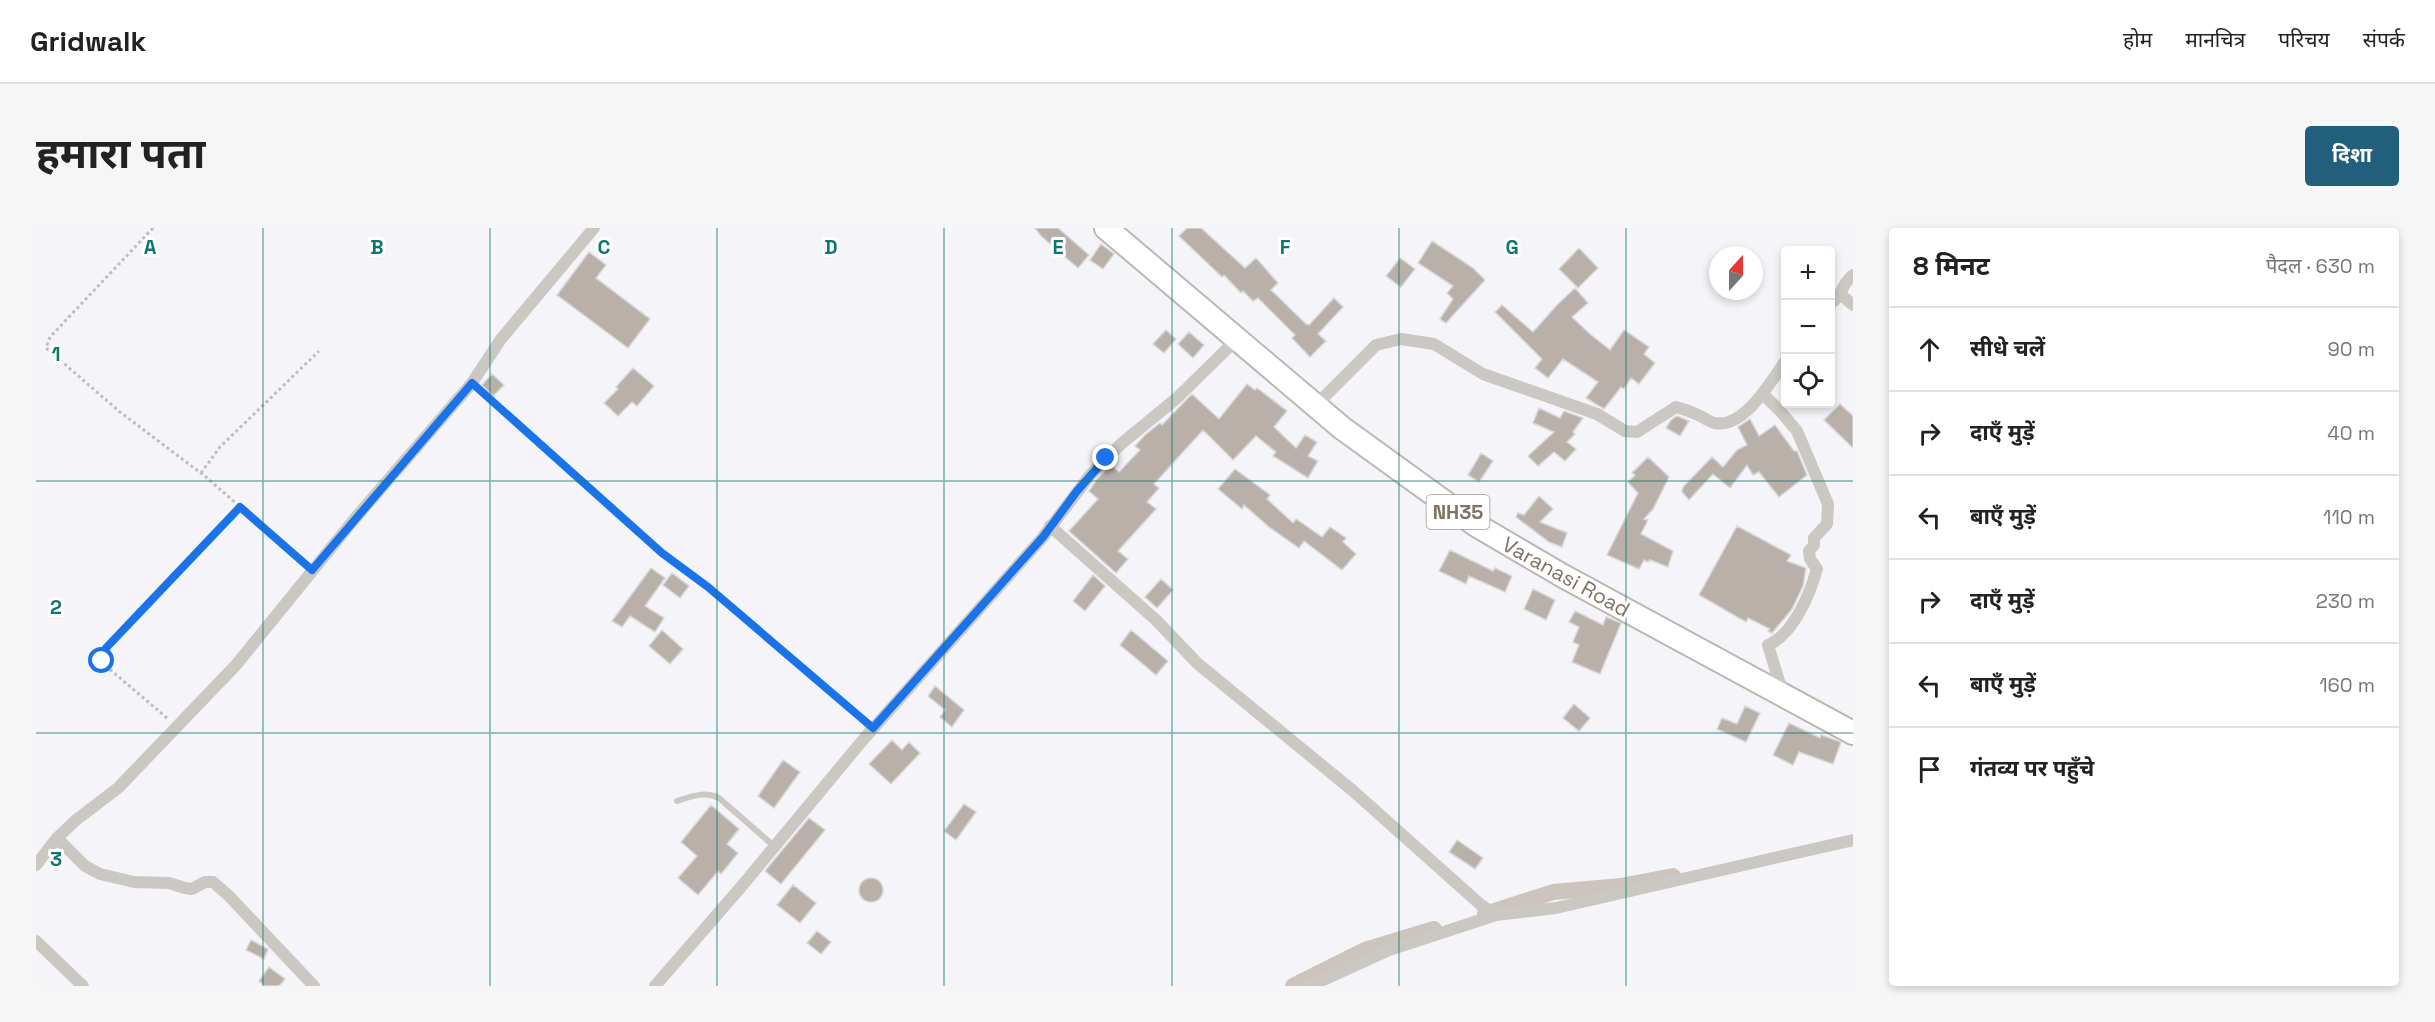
<!DOCTYPE html>
<html lang="hi">
<meta charset="utf-8">
<style>
body{margin:0;font-family:"Space Grotesk","Noto Sans Devanagari",sans-serif;background:#f6f6f6;color:#222}
.controls{position:absolute;right:18px;top:18px;display:grid;overflow:hidden;border-radius:6px;box-shadow:0 3px 9px #0003}
.controls button{width:54px;height:54px;display:grid;place-items:center;padding:0;border:0;border-bottom:2px solid #e0e0e0;background:#fff;color:#222;font:30px sans-serif}
.compass{position:absolute;left:1673px;top:18px;width:54px;height:54px;border-radius:50%;background:#fff;box-shadow:0 3px 9px #0003;rotate:21deg}
.stop{position:absolute;width:18px;height:18px;margin:-14px;border:4px solid #1a73e8;border-radius:50%;background:#fff}
.stop.end{background:#1a73e8;border-color:#fff;box-shadow:0 2px 6px #0008}
.list{margin:0;padding:0;list-style:none}
h2{display:flex;justify-content:space-between;align-items:center;height:78px;margin:0;padding:0 24px;font-size:26px}
h2 small{font-size:20px;font-weight:400;color:#767676}
.list li{display:grid;grid-template-columns:39px 1fr auto;gap:18px;align-items:center;box-sizing:border-box;height:84px;padding:0 24px;border-top:2px solid #e0e0e0}
.list b{display:block;font-size:22px;white-space:nowrap}
.list em{font-size:20px;font-style:normal;color:#767676}
.icon{flex:none;width:33px;height:33px;fill:none;stroke:currentColor;stroke-width:2;stroke-linecap:round;stroke-linejoin:round}
.map{position:relative;flex:none;width:1817px;height:758px;overflow:hidden;border-radius:6px}
header{display:flex;align-items:center;gap:36px;box-sizing:border-box;height:84px;padding:0 30px;background:#fff;border-bottom:2px solid #e0e0e0}
header strong{font-size:28px}
nav{display:flex;gap:33px;margin-inline-start:auto;font-size:21px}
.intro{display:flex;align-items:center;justify-content:space-between;box-sizing:border-box;height:144px;padding:0 36px}
h1{margin:0;font-size:42px}
.button{padding:15px 27px;border-radius:6px;background:#215f7d;color:#fff;font-size:21px;font-weight:700}
main{display:flex;gap:36px;padding:0 36px}
aside{flex:1;background:#fff;border-radius:6px;box-shadow:0 3px 9px #0003}
.map>svg:first-child{display:block}
.lines{fill:none;stroke-linecap:round;stroke-linejoin:round}
.canal{stroke:#cdc4bd;stroke-width:16}
.building{fill:#b8b0a9;stroke:#d7d7d9;stroke-width:1.5}
.highway-casing{stroke:#bbb8b3;stroke-width:26}
.path{stroke:#c0beba;stroke-width:3;stroke-dasharray:3 3;stroke-linecap:butt}
.lane{stroke:#cbc7c2;stroke-width:6}
.street{stroke:#cbc7c2;stroke-width:12}
.highway{stroke:#fff;stroke-width:22}
.route{stroke:#1a73e8;stroke-width:8}
.grid{fill:none;stroke:#0f766e;stroke-width:1.5;stroke-opacity:0.55}
.labels{text-anchor:middle;stroke-width:6;stroke-linejoin:round;paint-order:stroke}
.shield{fill:#fff;stroke:#a79c90;stroke-width:1.5}
.shield-label{font-size:20px;font-weight:bold;fill:#817261}
.street-label{font-size:21px;fill:#817261;stroke:#fff}
.grid-label{font-size:20px;text-anchor:middle;font-weight:bold;fill:#0f766e;stroke:#fff;stroke-width:6;stroke-linejoin:round;paint-order:stroke}
</style>
<header>
<strong>Gridwalk</strong>
<nav><a>होम</a><a>मानचित्र</a><a>परिचय</a><a>संपर्क</a></nav>
</header>
<div class="intro"><h1>हमारा पता</h1><a class="button">दिशा</a></div>
<main>
<div class="map">
<svg width="1817" height="758" viewBox="0 0 1817 758">
<rect width="100%" height="100%" fill="#f5f4f8"/>
<g class="lines">
<!-- canal -->
<path class="canal" d="M1449,686L1517,664L1585,658L1637,648
M1257,758L1329,722L1398,701"/>
</g>
<!-- building -->
<path class="building" d="M999,0H1022L1053,27L1042,40L1005,8Z
M1151,0H1165L1209,40L1220,30L1242,55L1235,62L1270,96L1273,97L1298,70L1307,79L1282,106L1290,113L1274,129L1256,110L1259,107L1222,70L1217,73L1207,63L1205,65L1188,47L1186,49L1143,8Z
M1396,13L1437,40L1449,52L1410,95L1404,91L1417,71L1411,65L1417,58L1382,35Z
M1065,16L1078,26L1067,41L1054,32Z
M1543,20L1562,40L1542,60L1523,41Z
M553,24L570,37L560,50L614,91L592,120L521,67Z
M1364,30L1379,41L1365,59L1350,48Z
M1539,60L1552,75L1536,89L1554,106L1574,122L1588,102L1613,119L1608,126L1619,135L1603,156L1595,150L1588,161L1585,159L1568,181L1550,170L1562,154L1527,131L1512,150L1499,140L1506,131L1459,84L1466,77L1497,104L1521,77Z
M1130,102L1140,111L1128,125L1117,116Z
M1153,104L1168,117L1157,130L1142,116Z
M597,140L618,158L601,178L596,174L582,188L568,175L582,161L580,159Z
M456,146L468,157L457,168L446,157Z
M1211,156L1219,162L1221,160L1251,183L1238,199L1260,220L1269,207L1281,214L1272,228L1282,233L1272,250L1237,228L1240,224L1220,208L1197,232L1167,202L1118,256L1123,260L1111,274L1120,281L1082,323L1092,331L1080,345L1033,303L1062,271L1053,263L1061,251L1075,237L1083,244L1104,222L1099,218L1109,207L1124,195L1126,197L1156,166L1183,191Z
M1804,176L1817,188V220L1788,192Z
M1503,180L1524,190L1528,183L1547,190L1537,204L1539,206L1531,214L1540,221L1529,233L1518,224L1502,238L1492,228L1518,204L1497,195Z
M1641,188L1653,193L1644,208L1630,200L1635,192Z
M1714,191L1723,208L1739,197L1758,223H1761L1771,247L1743,269L1723,244L1717,247L1711,237L1694,260L1677,246L1653,272L1646,264L1647,259L1676,229L1687,239L1701,222L1711,217L1702,199Z
M1445,225L1457,233L1443,254L1432,247Z
M1612,229L1633,249L1617,281L1608,291L1612,292L1605,306L1637,323L1632,339L1614,332L1612,334L1608,332L1603,341L1571,327L1602,265L1592,254L1599,247L1596,245Z
M1199,241L1234,267L1231,271L1257,295L1260,291L1286,309L1294,299L1310,310L1307,314L1320,326L1306,342L1268,313L1263,320L1233,299L1208,277L1206,281L1182,261Z
M1503,268L1517,281L1504,294L1531,305L1526,319L1513,314L1480,289L1482,285L1488,287Z
M1701,298L1755,327L1751,333L1770,340L1767,358L1756,381L1736,405L1732,403L1734,401L1712,390L1710,394L1663,367Z
M1414,322L1457,343L1459,340L1476,348L1469,364L1433,348L1430,356L1403,343Z
M615,340L629,350L609,378L628,390L619,404L594,388L586,399L576,393Z
M636,345L653,358L644,370L627,357Z
M1057,347L1069,358L1049,383L1037,373Z
M1125,351L1137,362L1121,380L1109,369Z
M1497,361L1519,372L1510,392L1488,381Z
M1539,383L1567,397L1570,389L1585,395L1564,446L1536,434L1543,417L1537,414L1543,399L1533,394Z
M626,402L647,421L634,436L613,418Z
M1095,402L1132,433L1120,447L1084,417Z
M899,458L928,482L916,499L904,489L909,482L892,468Z
M1538,476L1554,490L1543,503L1527,490Z
M1709,478L1724,485L1710,514L1681,501L1686,490L1701,496Z
M1753,495L1784,510L1785,507L1805,514L1797,536L1763,524L1757,537L1737,527Z
M856,512L866,522L873,514L884,525L855,556L833,536Z
M747,532L764,544L738,580L722,568Z
M928,576L940,584L920,612L908,603Z
M675,577L703,601L691,616L702,625L685,646L682,643L662,667L642,650L661,628L645,614Z
M773,590L789,602L745,656L729,643Z
M1421,612L1447,630L1439,641L1413,624Z
M823 662a12 12 0 1 1 24 0a12 12 0 1 1-24 0Z
M757,657L780,675L764,695L741,677Z
M781,703L795,714L785,726L771,715Z
M215,712L232,721L228,731L210,722Z
M233,739L249,751L243,758H229L223,753Z"/>
<g class="lines">
<!-- highway casing -->
<g class="highway-casing">
<path id="highway" d="M1070,0L1306,200L1440,297L1527,348L1817,505"/>
</g>
<!-- path -->
<path class="path" d="M117,0L14,109L10,120L84,184L170,249L268,335
M444,162L626,325L672,359L828,492
M165,245L184,219L283,123
M131,490L71,439L65,428L90,398L204,279"/>
<!-- lane -->
<path class="lane" d="M641,573C656,568 669,563 683,570L738,618"/>
<!-- street -->
<path class="street" d="M1804,66L1817,77
M1794,76C1807,68 1805,56 1817,47
M1727,166L1745,184L1761,203L1792,276L1791,296L1778,310V317L1773,323L1774,331L1781,341C1774,366 1757,407 1732,417L1747,466
M1279,178L1340,117L1365,111L1398,116L1447,146L1561,186L1589,203L1601,204L1640,179C1647,181 1655,183 1662,187C1667,189 1673,194 1679,195C1708,201 1736,152 1750,132
M1014,298L1120,392L1161,435L1316,562L1445,677L1460,687L1520,680L1817,612
M21,610L49,638L64,646L98,654L133,655L149,660L156,661L169,654H177L192,667L278,758
M0,637L21,610L40,592L82,560L200,437L321,288L436,155L465,111L558,0
M0,713L47,758
M619,758L705,659L826,513L1007,309L1055,246L1085,216L1141,170L1201,111
M1274,758L1353,722L1460,687"/>
<!-- highway -->
<use href="#highway" class="highway"/>
</g>
<g class="lines">
<!-- route -->
<path class="route" d="M66,433L65,428L70,420L204,279L276,342L436,155L626,325L672,359L837,500L1007,309L1041,263L1070,230"/>
</g>
<!-- grid -->
<path class="grid" d="M227,0V758M454,0V758M681,0V758M908,0V758M1136,0V758M1363,0V758M1590,0V758M0,253H1817M0,505H1817"/>
<g class="labels">
<!-- shield labels -->
<rect class="shield" x="1390.5" y="267" width="63" height="34" rx="4.5"/>
<g class="shield-label">
<text x="1422" y="291">NH35</text>
</g>
<!-- street labels -->
<g class="street-label">
<text transform="translate(1530 349) rotate(29)" y="7">Varanasi Road</text>
</g>
</g>
<g class="grid-label">
<text x="114" y="26">A</text>
<text x="341" y="26">B</text>
<text x="568" y="26">C</text>
<text x="795" y="26">D</text>
<text x="1022" y="26">E</text>
<text x="1249" y="26">F</text>
<text x="1476" y="26">G</text>
<text x="20" y="133">1</text>
<text x="20" y="386">2</text>
<text x="20" y="638">3</text>
</g>
</svg>
<div class="controls">
<button>+</button>
<button>−</button>
<button><svg class="icon" aria-label="locate" viewBox="0 0 24 24"><circle cx="12" cy="12" r="6"/><path d="M12 2v4M12 18v4M2 12h4M18 12h4"/></svg></button>
</div>
<svg class="compass" viewBox="-18 -18 36 36"><path d="M0-13l5 13h-10z" fill="#e53935"/><path d="M0 13l5-13h-10z" fill="#767676"/></svg>
<div class="stop" style="left:66px;top:433px"></div>
<div class="stop end" style="left:1070px;top:230px"></div>
</div>
<aside>
<h2>8 मिनट<small>पैदल · 630 m</small></h2>
<ul class="list">
<li><svg class="icon" aria-label="ahead" viewBox="0 0 24 24"><path d="M12 20V5M6 11l6-6 6 6"/></svg><div><b>सीधे चलें</b></div><em>90 m</em></li>
<li><svg class="icon" aria-label="right" viewBox="0 0 24 24"><path d="M7 20v-9h11M14 6l5 5-5 5"/></svg><div><b>दाएँ मुड़ें</b></div><em>40 m</em></li>
<li><svg class="icon" aria-label="left" viewBox="0 0 24 24"><path d="M17 20v-9H6M10 6l-5 5 5 5"/></svg><div><b>बाएँ मुड़ें</b></div><em>110 m</em></li>
<li><svg class="icon" aria-label="right" viewBox="0 0 24 24"><path d="M7 20v-9h11M14 6l5 5-5 5"/></svg><div><b>दाएँ मुड़ें</b></div><em>230 m</em></li>
<li><svg class="icon" aria-label="left" viewBox="0 0 24 24"><path d="M17 20v-9H6M10 6l-5 5 5 5"/></svg><div><b>बाएँ मुड़ें</b></div><em>160 m</em></li>
<li><svg class="icon" aria-label="arrive" viewBox="0 0 24 24"><path d="M6 21V4h12l-3 4 3 4H6"/></svg><div><b>गंतव्य पर पहुँचे</b></div></li>
</ul>
</aside>
</main>
